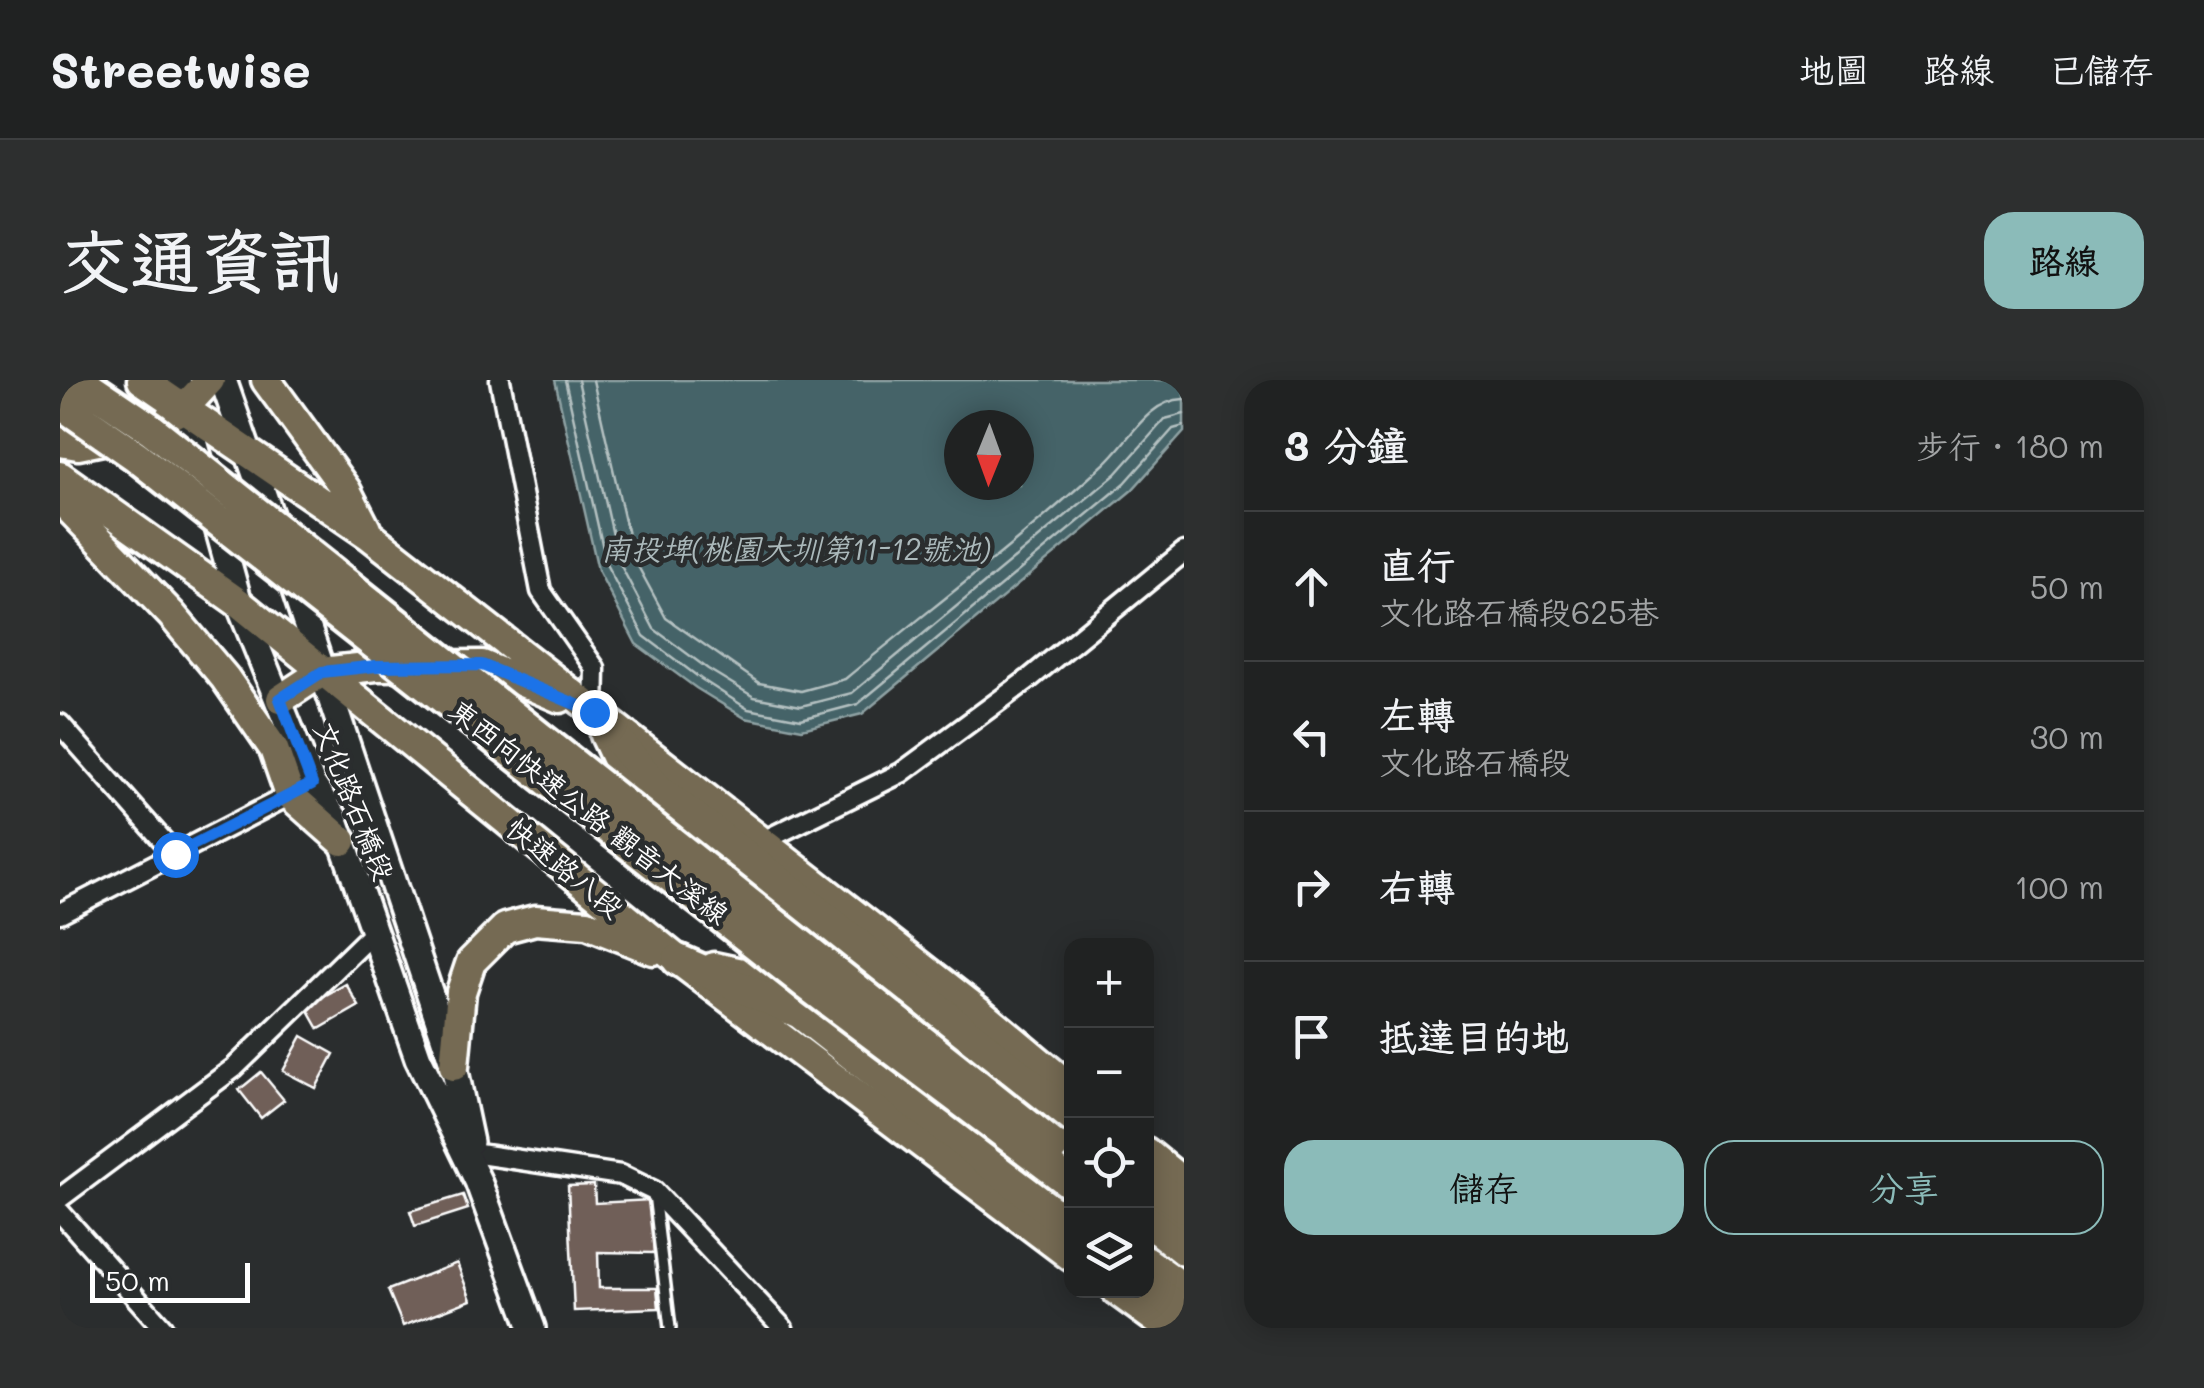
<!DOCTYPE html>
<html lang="zh-TW">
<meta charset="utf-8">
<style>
body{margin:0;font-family:Mali,"LXGW WenKai TC",sans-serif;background:#2d2f2f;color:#f1f3f6}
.controls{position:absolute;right:30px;bottom:30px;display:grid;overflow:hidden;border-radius:20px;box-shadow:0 5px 25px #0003}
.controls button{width:90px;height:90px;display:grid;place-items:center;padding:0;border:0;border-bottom:2px solid #3d3f40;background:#202222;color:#f1f3f6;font:50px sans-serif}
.compass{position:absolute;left:884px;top:30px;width:90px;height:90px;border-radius:50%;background:#202222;box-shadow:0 5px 25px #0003;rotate:181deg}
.scale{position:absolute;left:30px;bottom:25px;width:160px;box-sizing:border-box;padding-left:10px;border:5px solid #fff;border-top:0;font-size:28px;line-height:35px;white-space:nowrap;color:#fff;-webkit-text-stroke:8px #2a2d2e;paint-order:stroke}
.stop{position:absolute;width:30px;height:30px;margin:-22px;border:8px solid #1a73e8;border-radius:50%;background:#fff}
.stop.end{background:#1a73e8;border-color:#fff;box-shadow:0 2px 10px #0008}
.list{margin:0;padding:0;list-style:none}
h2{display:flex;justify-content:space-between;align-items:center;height:130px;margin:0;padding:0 40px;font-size:42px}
h2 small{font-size:32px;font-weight:400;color:#a2a4a5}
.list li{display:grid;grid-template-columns:65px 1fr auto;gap:30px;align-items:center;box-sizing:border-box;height:150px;padding:0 40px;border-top:2px solid #3d3f40}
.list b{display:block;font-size:38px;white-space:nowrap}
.list p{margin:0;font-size:32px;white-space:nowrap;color:#a2a4a5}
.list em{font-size:32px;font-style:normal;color:#a2a4a5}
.actions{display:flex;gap:20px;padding:30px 40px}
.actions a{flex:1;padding:22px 0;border:2px solid #8bbbb9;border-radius:30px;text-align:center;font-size:35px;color:#8bbbb9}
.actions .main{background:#8bbbb9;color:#111}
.icon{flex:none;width:55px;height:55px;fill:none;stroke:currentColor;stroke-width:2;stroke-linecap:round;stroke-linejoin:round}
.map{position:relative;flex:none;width:1124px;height:948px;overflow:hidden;border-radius:30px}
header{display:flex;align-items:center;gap:60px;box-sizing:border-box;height:140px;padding:0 50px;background:#202222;border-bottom:2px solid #3d3f40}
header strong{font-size:48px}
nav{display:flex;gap:55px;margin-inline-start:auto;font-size:35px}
.intro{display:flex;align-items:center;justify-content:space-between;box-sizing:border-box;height:240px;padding:0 60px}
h1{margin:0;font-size:70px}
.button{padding:25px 45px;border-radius:30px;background:#8bbbb9;color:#111;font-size:35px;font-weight:700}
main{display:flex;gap:60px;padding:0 60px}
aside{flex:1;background:#202222;border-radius:30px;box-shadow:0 5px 25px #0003}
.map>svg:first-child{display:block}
.water{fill:#456467;stroke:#8fa2a4;stroke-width:2.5;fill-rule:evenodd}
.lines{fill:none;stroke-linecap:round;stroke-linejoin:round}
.shore{stroke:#b5c1c2;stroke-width:2.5}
.building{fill:#705e59;stroke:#fff;stroke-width:2.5}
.service-casing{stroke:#fff;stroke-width:16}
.minor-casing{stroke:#fff;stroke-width:25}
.secondary-casing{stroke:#fff;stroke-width:32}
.primary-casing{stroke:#fff;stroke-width:35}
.trunk-casing{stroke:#fff;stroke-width:38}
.service{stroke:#2a2d2e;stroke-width:9}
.minor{stroke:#2a2d2e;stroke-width:18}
.secondary{stroke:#2a2d2e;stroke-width:25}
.primary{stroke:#746b52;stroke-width:28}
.trunk{stroke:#746b52;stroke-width:30}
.trunk-bridge-casing{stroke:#fff;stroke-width:38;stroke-linecap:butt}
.trunk-bridge{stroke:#746b52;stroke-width:30}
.route{stroke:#1a73e8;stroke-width:12}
.labels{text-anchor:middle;stroke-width:9;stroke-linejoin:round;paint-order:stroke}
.street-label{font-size:28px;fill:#fff;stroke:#2a2d2e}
.water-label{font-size:30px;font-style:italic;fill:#abb9bb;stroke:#2a2d2e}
</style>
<header>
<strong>Streetwise</strong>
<nav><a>地圖</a><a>路線</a><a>已儲存</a></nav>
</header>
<div class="intro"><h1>交通資訊</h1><a class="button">路線</a></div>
<main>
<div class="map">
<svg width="1124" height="948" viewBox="0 0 1124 948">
<rect width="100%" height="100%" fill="#2a2d2e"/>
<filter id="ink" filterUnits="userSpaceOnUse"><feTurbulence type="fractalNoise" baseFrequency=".01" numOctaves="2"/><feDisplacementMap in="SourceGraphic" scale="20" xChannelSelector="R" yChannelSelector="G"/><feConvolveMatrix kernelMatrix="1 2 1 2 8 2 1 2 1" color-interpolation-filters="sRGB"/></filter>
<g filter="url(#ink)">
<!-- water -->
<path class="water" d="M495,0H1124V52L1072,110L802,334L742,349L685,338L636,308L576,264L538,190ZM899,45H959V105H899Z"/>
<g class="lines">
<!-- shore -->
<path class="shore" d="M505,0L547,186L584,256L641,299L688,329L741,339L798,324L1065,103L1113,49L1124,46
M518,0L559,182L594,249L648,289L694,317L741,326L792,313L1056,94L1105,39L1124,34
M533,0L573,177L606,238L699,303L741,311L785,299C871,228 962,160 1044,84C1069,62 1087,20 1124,19"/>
</g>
<!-- building -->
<path class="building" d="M286,604L299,626L259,649L246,626Z
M242,656L274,674L256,708L223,691Z
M201,692L224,720L201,738L179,710Z
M534,805L535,823L591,820L594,873L538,872L539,908H597L599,928L514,931L508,806Z
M403,815L408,829L355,846L350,831Z
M397,883L411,920L343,946L328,910Z"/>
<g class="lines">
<!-- service casing -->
<g class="service-casing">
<path id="service" d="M594,814L610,948"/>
</g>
<!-- minor casing -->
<g class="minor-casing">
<path id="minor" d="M440,0L481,211L535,288L534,332
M0,344L115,474
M701,462L841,393L970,298L1124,172
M0,533L238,411
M412,773L561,795L594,811L723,948
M0,818L174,688L314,552
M0,832L103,948"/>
</g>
<!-- secondary casing -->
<g class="secondary-casing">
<path id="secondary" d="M117,0L179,223L252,404L274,437L358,678L418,801L472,948
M163,0L216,152
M230,195L394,686L410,762"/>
</g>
<!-- primary casing -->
<g class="primary-casing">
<path id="primary" d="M82,0L309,155L921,633L1012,709
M206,0L286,110L306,149
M111,35L124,28L150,0
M0,62L18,65L67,55
M0,96L179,223L618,580L1012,877
M0,119L111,234L165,298L214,369L230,415L282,461
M221,319L262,292L316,286L422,285L500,318
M545,355L571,410L1012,760
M654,587L701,597L740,626
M394,686L401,612L411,582L445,548L475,540L527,544L593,570
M912,752L1012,825
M1086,772L1124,803
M1086,821L1124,849
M1086,881L1124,908
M1057,911L1108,948"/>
</g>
<!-- trunk casing -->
<g class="trunk-casing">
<path id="trunk" d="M534,332L600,411L735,513L1012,737
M618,580L740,633L1012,849
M1086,798L1124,827
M1086,840L1124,870
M1086,904L1124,932"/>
</g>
<!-- service -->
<use href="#service" class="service"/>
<!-- minor -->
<use href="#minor" class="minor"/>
<!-- secondary -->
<use href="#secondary" class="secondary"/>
<!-- primary -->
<use href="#primary" class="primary"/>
<!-- trunk -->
<use href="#trunk" class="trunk"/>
<!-- trunk-bridge casing -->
<g class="trunk-bridge-casing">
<path id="trunk-bridge" d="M19,0L91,49L994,766
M0,23L76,76L748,605L1012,804"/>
</g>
<!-- trunk-bridge -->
<use href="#trunk-bridge" class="trunk-bridge"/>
</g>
</g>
<g class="lines" filter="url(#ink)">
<!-- route -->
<path class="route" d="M115,474L252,404L220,319L262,292L316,286L422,285L534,332"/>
</g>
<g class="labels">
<!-- street labels -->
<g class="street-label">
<text transform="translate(294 421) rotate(68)" y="10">文化路石橋段</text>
<text transform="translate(529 432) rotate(38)" y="10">東西向快速公路 觀音大溪線</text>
<text transform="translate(505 488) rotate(39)" y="10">快速路八段</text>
</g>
<!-- water labels -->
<g class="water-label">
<text x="736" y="180">南投埤(桃園大圳第11-12號池)</text>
</g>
</g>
</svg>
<div class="controls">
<button>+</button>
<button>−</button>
<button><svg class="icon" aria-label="locate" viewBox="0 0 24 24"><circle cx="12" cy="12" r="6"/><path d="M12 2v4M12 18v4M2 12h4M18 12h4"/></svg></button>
<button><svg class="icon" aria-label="layers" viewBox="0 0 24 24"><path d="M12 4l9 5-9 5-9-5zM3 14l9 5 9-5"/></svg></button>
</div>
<svg class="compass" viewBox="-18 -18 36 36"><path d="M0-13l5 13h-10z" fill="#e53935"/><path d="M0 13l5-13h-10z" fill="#a2a4a5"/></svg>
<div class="scale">50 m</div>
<div class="stop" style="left:115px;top:474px"></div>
<div class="stop end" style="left:534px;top:332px"></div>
</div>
<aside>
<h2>3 分鐘<small>步行 · 180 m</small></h2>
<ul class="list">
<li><svg class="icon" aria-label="ahead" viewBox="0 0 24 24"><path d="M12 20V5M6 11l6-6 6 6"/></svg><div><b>直行</b><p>文化路石橋段625巷</p></div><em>50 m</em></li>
<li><svg class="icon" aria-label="left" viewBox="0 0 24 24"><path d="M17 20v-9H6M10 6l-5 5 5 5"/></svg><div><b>左轉</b><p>文化路石橋段</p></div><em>30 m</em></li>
<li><svg class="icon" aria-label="right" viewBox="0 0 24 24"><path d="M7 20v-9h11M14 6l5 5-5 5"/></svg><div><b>右轉</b></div><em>100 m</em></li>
<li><svg class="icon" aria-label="arrive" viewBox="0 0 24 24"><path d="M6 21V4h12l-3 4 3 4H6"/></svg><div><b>抵達目的地</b></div></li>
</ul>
<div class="actions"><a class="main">儲存</a><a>分享</a></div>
</aside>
</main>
